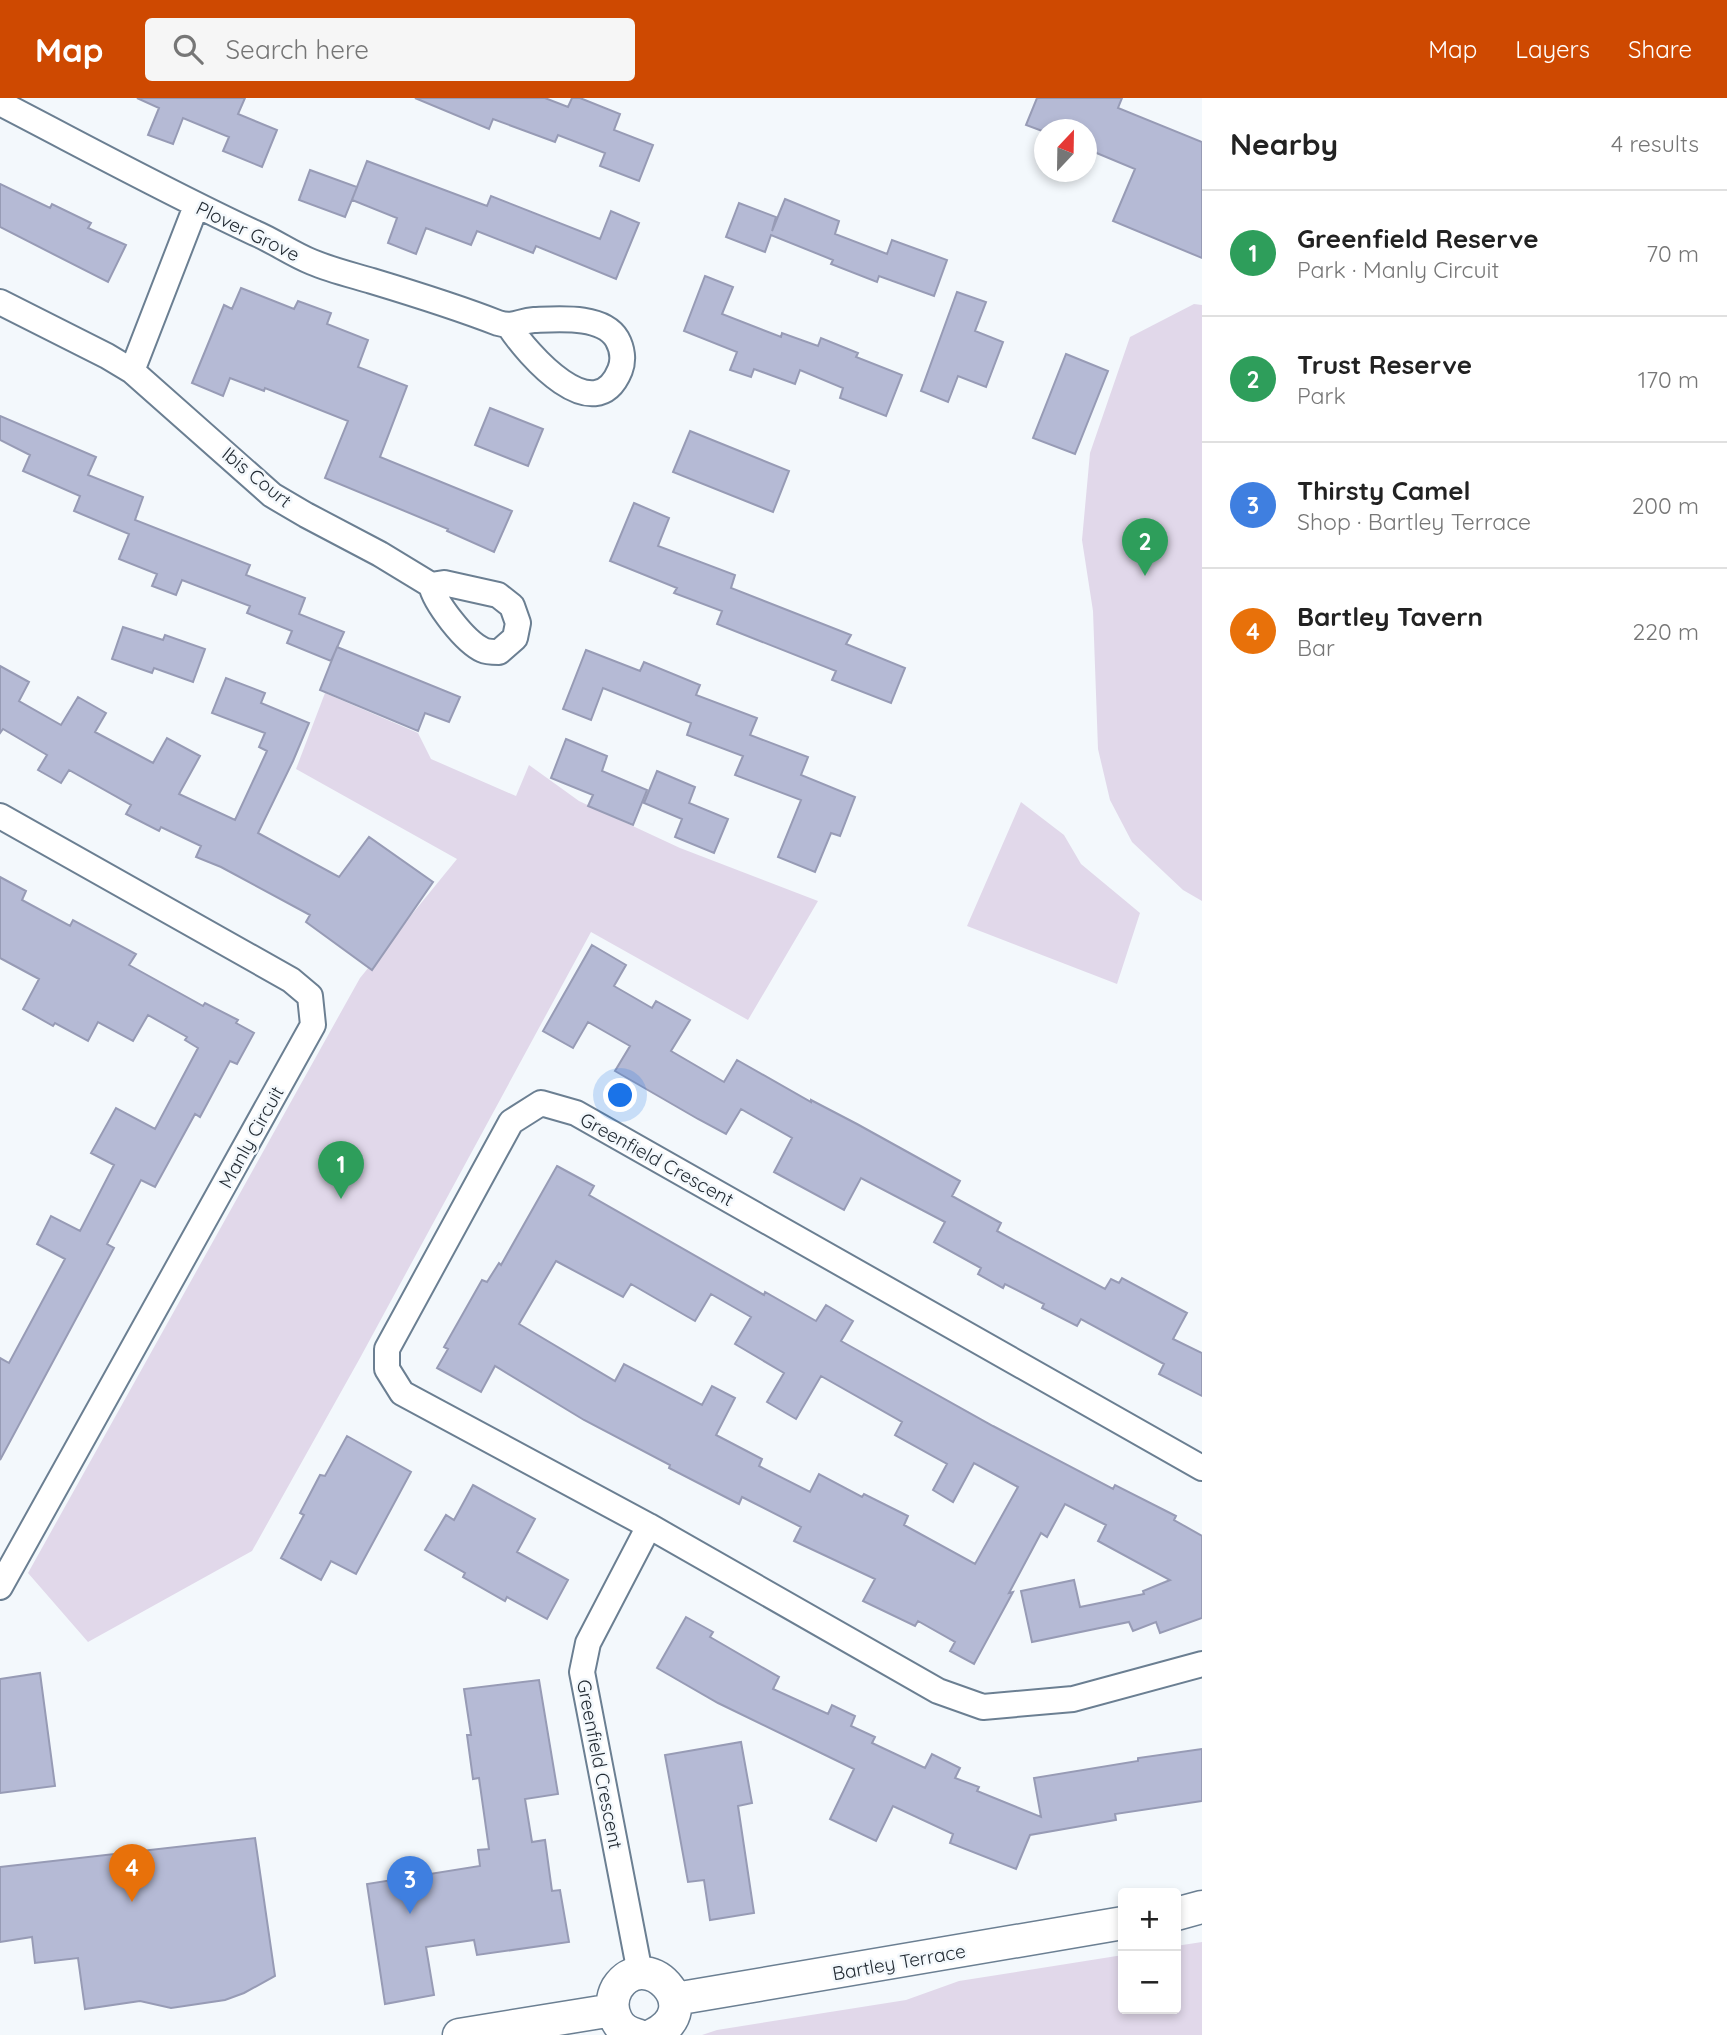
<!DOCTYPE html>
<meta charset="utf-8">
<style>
body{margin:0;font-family:Quicksand,sans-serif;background:#f6f6f6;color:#222}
.controls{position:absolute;right:21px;bottom:21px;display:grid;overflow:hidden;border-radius:7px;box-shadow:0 4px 10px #0003}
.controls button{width:63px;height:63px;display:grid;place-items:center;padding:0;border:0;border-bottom:2px solid #e0e0e0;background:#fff;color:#222;font:35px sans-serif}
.compass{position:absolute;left:1034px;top:21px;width:63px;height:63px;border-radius:50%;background:#fff;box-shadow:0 4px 10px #0003;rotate:22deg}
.you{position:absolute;left:621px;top:998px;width:24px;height:24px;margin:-18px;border:5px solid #fff;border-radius:50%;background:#1a73e8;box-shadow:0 0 0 10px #1a73e833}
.badge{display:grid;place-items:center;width:46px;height:46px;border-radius:50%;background:#ce4901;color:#fff;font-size:23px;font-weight:700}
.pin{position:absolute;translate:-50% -58px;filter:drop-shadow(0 2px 4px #0008)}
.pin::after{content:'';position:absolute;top:37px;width:24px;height:21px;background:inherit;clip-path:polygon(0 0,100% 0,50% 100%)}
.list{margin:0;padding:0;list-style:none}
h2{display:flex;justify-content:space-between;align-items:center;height:91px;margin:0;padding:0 28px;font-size:30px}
h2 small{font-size:23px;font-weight:400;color:#767676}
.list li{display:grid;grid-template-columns:46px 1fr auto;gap:21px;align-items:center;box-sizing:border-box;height:126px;padding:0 28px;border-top:2px solid #e0e0e0}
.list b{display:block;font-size:26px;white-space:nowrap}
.list p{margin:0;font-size:23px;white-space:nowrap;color:#767676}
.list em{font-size:23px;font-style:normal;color:#767676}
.icon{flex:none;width:38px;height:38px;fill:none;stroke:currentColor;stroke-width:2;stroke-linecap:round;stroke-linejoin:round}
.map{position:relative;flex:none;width:1202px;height:1937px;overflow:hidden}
header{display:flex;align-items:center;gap:42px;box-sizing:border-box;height:98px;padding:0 35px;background:#ce4901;color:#fff}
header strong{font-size:33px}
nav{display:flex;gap:38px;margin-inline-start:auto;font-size:24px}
.search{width:490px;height:63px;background:#f6f6f6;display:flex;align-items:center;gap:18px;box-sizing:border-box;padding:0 24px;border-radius:7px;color:#767676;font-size:26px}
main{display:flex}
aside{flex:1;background:#fff}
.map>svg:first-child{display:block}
.green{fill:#e1d8ea}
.building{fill:#b5bad5;stroke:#979bb5;stroke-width:2;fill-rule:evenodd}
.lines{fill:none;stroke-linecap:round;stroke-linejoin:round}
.minor-casing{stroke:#6b7f92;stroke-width:28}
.tertiary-casing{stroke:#6b7f92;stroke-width:35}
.minor{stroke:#fff;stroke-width:24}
.tertiary{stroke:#fff;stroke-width:32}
.labels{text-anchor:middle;stroke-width:5;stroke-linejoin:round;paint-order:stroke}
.street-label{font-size:19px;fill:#232b33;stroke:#f3f8fc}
</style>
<header>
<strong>Map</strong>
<div class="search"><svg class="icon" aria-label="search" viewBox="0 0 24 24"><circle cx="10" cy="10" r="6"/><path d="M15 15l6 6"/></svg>Search here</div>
<nav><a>Map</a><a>Layers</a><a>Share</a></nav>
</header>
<main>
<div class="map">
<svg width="1202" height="1937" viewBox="0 0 1202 1937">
<rect width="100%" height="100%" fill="#f3f8fc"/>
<!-- green -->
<path class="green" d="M1194,206L1202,207V803L1183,792L1132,744L1110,702L1098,651L1093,513L1082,442L1090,355L1130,239Z
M325,595L418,635L431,661L516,698L529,667L579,703L680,750L818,803L748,922L591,834L360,1260L252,1453L88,1544L28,1475L360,880L457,761L296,671Z
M1021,704L1064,737L1081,766L1140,815L1117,886L967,828Z
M1202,1844V1937H702L717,1932L906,1902L959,1883L1123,1857V1911H1176V1848Z"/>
<!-- building -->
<path class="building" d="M137,0H245L238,16L277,32L262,69L223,53L229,39L183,20L173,46L148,37L159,10Z
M415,0H545L568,9L572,0H580L620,16L614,32L653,47L639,83L600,68L605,55L558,37L555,44L493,21L489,31Z
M1037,0H1122L1118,10L1202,44V160L1113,123L1135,71L1087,51V32H1045V34L1026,27Z
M367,63L487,108L491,98L600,141L611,113L639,125L616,181L536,148L533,155L477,133L471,147L426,130L416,156L388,145L397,120L352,102Z
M310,72L357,89L345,119L299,102Z
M0,86L50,110L52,106L91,125L88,130L126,147L108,184L0,129Z
M785,101L839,123L835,136L887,156L892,142L947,162L934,198L879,178L877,184L831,166L833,162L771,137L765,154L726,139L739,105L776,119L772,133Z
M705,178L733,189L722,216L781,239L782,235L818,248L821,240L858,255L856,259L902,277L886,318L840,300L843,290L800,272L795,286L754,271L751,279L730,272L737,254L684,233Z
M241,190L294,211L298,203L331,215L327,226L368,242L358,269L407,288L380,359L512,413L494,454L447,433L448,431L325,380L348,323L265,290L264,293L230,280L223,298L192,285L224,207L232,211Z
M957,194L986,204L975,233L1003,244L986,289L958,278L948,304L921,293Z
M1066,256L1108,273L1075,356L1033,340Z
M490,310L543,331L528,368L475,347Z
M0,318L96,359L88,377L143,399L135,422L250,467L246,477L305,500L299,516L344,534L331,563L287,545L292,533L247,515L250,508L182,482L176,497L152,488L157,476L119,461L129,436L74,413L80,398L23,373L30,357L0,342Z
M690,333L789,373L773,414L673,374Z
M634,405L669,420L658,448L735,477L731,490L851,537L846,546L905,570L891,605L832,582L836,573L717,526L722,513L674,495L677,490L610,463Z
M123,529L163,542L165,537L205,551L193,584L154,570L152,575L112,561Z
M337,549L460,599L449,624L425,615L418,633L320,592Z
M586,552L640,573L644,564L700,587L696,597L757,620L750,637L808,659L801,677L855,699L840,738L831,735L815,774L778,759L801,702L735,677L743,658L687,637L691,625L603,590L591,622L563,611Z
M0,568L29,584L19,603L61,627L78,599L106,615L95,634L153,665L167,640L200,658L179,696L235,722L267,653L259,649L265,635L212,615L226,580L265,595L261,605L309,625L293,663L258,735L339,779L369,739L433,784L372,872L306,824L310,817L221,769L196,759L201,748L161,729L159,733L126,716L131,707L69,672L61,685L38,672L47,657L3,631L0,635Z
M566,641L607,658L602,673L647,692L633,727L588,708L593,697L551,680Z
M657,673L695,689L689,705L728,721L714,755L675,739L682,721L644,705Z
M0,779L26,793L22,802L70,828L73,822L136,856L129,867L203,908L205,905L238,922L236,925L254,935L237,966L230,963L200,1019L195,1016L155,1089L141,1082L107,1146L114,1150L0,1362V1260L9,1265L65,1161L37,1146L51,1118L80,1133L114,1067L91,1055L116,1010L155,1031L198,950L185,942L187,939L148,917L133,943L98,924L88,943L55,925L53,928L23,911L39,881L0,860Z
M592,847L626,867L614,888L652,910L656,903L690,922L671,953L724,984L737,962L811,1004V1002L857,1026L960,1083L952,1098L1001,1125L997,1133L1105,1191L1111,1181L1119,1185L1122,1180L1187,1215L1173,1241L1202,1255V1298L1159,1276L1164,1266L1081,1221L1077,1228L1042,1210L1044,1206L1005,1186L1003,1190L978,1176L981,1170L934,1144L945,1124L861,1080L844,1112L774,1074L792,1040L741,1011L726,1036L698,1021L615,973L630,948L588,924L573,950L543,933Z
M557,1068L594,1088L589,1097L764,1197L765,1194L816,1223L826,1207L853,1223L841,1243L993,1328L1113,1391L1115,1387L1176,1418L1174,1422L1202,1438V1520L1160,1535L1156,1524L1133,1533L1129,1524L1032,1544L1021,1493L1074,1482L1080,1509L1144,1496L1143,1493L1170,1482L1098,1443L1106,1427L1065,1406L1047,1439L1041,1435L1009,1495L1013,1494L974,1566L950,1553L955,1544L918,1523L915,1528L863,1503L875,1481L794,1443L801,1429L742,1399L739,1406L669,1370L670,1367L584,1322L495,1268L481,1294L437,1270L448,1251L444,1249L482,1182L487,1184L499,1165L501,1167ZM556,1163L623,1199L631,1186L695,1223L711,1196L751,1219L735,1246L784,1275L767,1304L796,1321L821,1278L902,1324L895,1337L947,1366L933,1392L953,1404L974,1365L1018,1389L975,1466L904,1427L908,1418L864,1396L862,1399L819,1376L810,1394L759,1368L762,1361L716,1337L735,1300L712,1288L702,1307L624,1266L615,1283L519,1226Z
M347,1338L411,1374L356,1476L331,1463L321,1482L281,1460L304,1417L300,1415L320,1377L325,1378Z
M473,1387L535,1421L517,1454L568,1482L547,1521L507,1499L505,1503L463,1479L465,1475L425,1452L446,1417L454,1422Z
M686,1519L713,1534L710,1539L779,1579L773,1591L828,1616L832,1607L855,1618L851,1628L875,1639L872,1645L925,1670L932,1656L960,1670L955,1680L979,1689L977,1693L1041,1719L1034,1680L1138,1663V1660L1202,1651V1703L1115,1716L1116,1722L1030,1737L1016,1771L950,1745L953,1736L893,1708L876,1743L830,1721L854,1671L718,1605L657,1570Z
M40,1575L55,1688L0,1695V1581Z
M539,1582L558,1696L525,1701L532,1744L545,1742L552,1793L560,1792L569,1844L477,1857L474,1842L426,1849L434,1897L385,1906L367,1786L480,1768L478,1752L489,1751L479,1680L473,1681L467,1637H471L464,1591Z
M741,1644L752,1705L738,1708L754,1815L710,1822L704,1782L688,1784L665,1657Z
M255,1740L275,1878L244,1895L225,1902L171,1910L140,1903L85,1911L78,1860L35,1865L32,1839L0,1844V1769Z"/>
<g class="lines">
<!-- minor casing -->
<g class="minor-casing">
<path id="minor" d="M0,5C85,49 169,95 255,135C274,143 292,156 312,164C331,172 352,177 372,183C415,196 457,209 498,225C514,230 519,223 534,222C559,221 603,217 617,241C622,250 624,262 620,272C595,334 527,256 509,228
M0,204L107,258L132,273L196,108
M132,273L272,397L306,417L380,456L431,487L444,485L498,497L512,508L518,525L515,540L499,554C494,554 487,554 483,552C465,544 435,505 431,487
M0,718L291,882L310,898L313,927L0,1489
M1202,1370L576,1015L541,1005L511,1024L387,1251V1271L402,1295L649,1428L938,1593L983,1609L1073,1601L1202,1566
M640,1875L582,1574L588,1545L649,1428"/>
</g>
<!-- tertiary casing -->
<g class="tertiary-casing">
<path id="tertiary" d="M1176,1816L1202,1809
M675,1901L1123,1825
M459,1937L613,1912
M637,1937C628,1935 620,1930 616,1921C611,1911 612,1899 617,1890C645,1846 709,1910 653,1937"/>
</g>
<!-- minor -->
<use href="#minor" class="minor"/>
<!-- tertiary -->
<use href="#tertiary" class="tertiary"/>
</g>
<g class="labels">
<!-- street labels -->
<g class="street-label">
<text transform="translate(248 133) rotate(26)" y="7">Plover Grove</text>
<text transform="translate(257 379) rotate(39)" y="7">Ibis Court</text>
<text transform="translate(251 1039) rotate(-61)" y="7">Manly Circuit</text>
<text transform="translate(657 1061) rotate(29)" y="7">Greenfield Crescent</text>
<text transform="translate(600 1666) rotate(79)" y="7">Greenfield Crescent</text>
<text transform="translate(899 1864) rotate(-10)" y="7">Bartley Terrace</text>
</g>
</g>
</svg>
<div class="controls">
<button>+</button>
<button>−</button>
</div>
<svg class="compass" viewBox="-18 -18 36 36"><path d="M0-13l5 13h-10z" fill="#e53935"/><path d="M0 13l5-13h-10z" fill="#767676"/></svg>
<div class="you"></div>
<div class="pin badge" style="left:341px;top:1101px;background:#2e9e5b">1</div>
<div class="pin badge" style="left:1145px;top:478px;background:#2e9e5b">2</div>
<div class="pin badge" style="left:410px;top:1816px;background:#3f7fe0">3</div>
<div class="pin badge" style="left:132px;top:1804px;background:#e8710a">4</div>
</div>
<aside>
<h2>Nearby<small>4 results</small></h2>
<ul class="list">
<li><span class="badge" style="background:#2e9e5b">1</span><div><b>Greenfield Reserve</b><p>Park · Manly Circuit</p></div><em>70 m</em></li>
<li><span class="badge" style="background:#2e9e5b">2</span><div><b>Trust Reserve</b><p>Park</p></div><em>170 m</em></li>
<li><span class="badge" style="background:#3f7fe0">3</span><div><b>Thirsty Camel</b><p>Shop · Bartley Terrace</p></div><em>200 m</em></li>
<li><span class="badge" style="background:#e8710a">4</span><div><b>Bartley Tavern</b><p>Bar</p></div><em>220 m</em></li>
</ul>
</aside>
</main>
